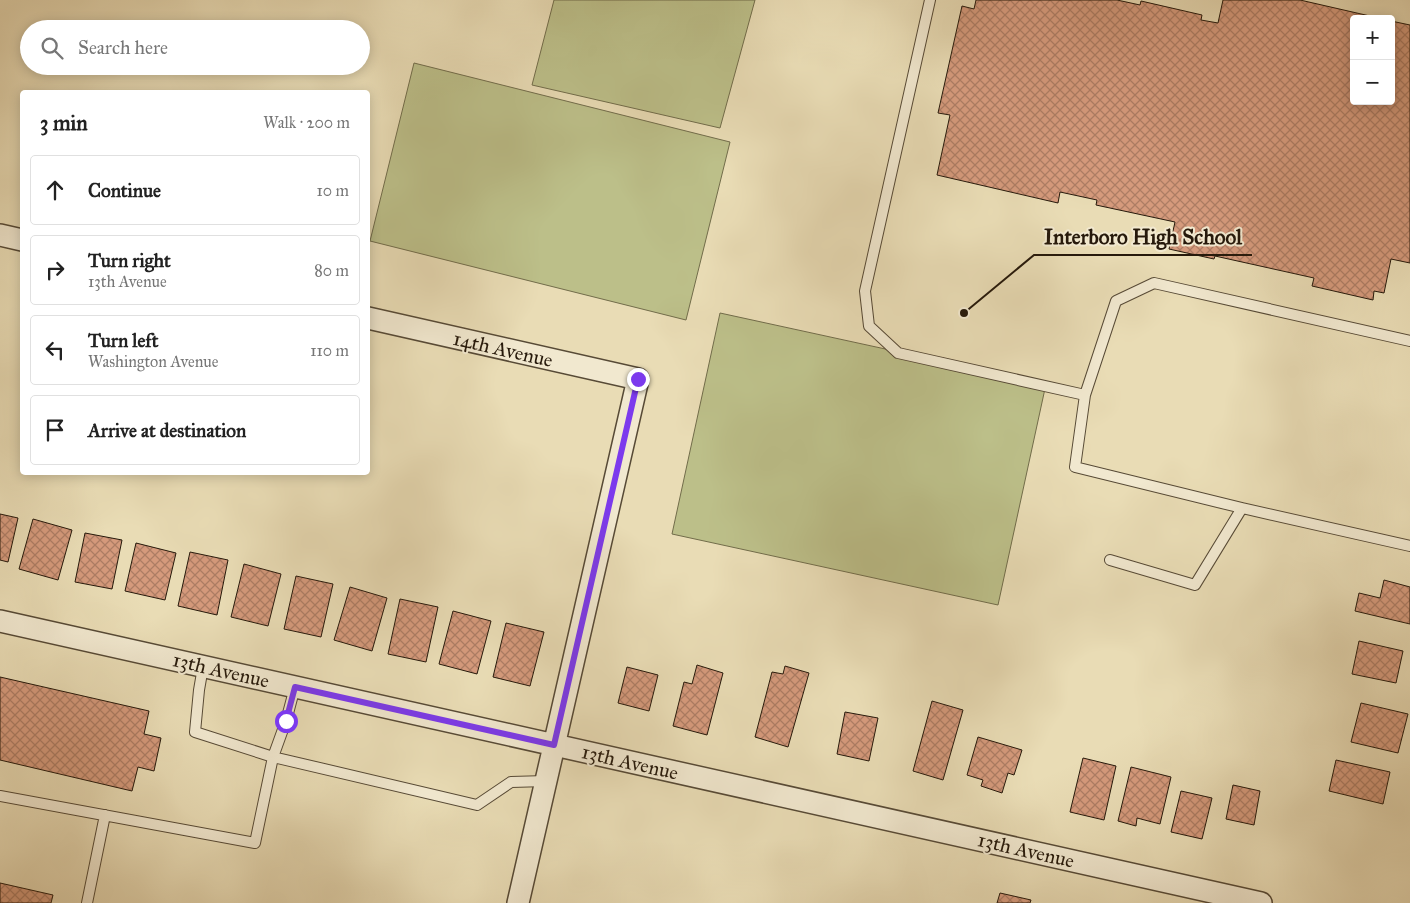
<!DOCTYPE html>
<meta charset="utf-8">
<style>
body{margin:0;font-family:"IM FELL Great Primer",serif;background:#f2f2f2;color:#222}
.controls{position:absolute;right:15px;top:15px;display:grid;overflow:hidden;border-radius:5px;box-shadow:0 2px 12px #0003}
.controls button{width:45px;height:45px;display:grid;place-items:center;padding:0;border:0;border-bottom:1px solid #e0e0e0;background:#fff;color:#222;font:25px sans-serif}
.stop{position:absolute;width:15px;height:15px;margin:-11px;border:4px solid #7c3aed;border-radius:50%;background:#fff}
.stop.end{background:#7c3aed;border-color:#fff;box-shadow:0 1px 5px #0008}
.list{margin:0;padding:0;list-style:none}
h2{display:flex;justify-content:space-between;align-items:center;height:65px;margin:0;padding:0 20px;font-size:21px}
h2 small{font-size:16px;font-weight:400;color:#767676}
.list li{display:grid;grid-template-columns:32px 1fr auto;gap:15px;align-items:center;box-sizing:border-box;height:70px;margin:0 10px 10px;padding:0 10px;border:1px solid #e0e0e0;border-radius:5px}
.list b{display:block;font-size:19px;white-space:nowrap}
.list p{margin:0;font-size:16px;white-space:nowrap;color:#767676}
.list em{font-size:16px;font-style:normal;color:#767676}
.icon{flex:none;width:28px;height:28px;fill:none;stroke:currentColor;stroke-width:2;stroke-linecap:round;stroke-linejoin:round}
.map{position:relative;flex:none;width:1410px;height:903px;overflow:hidden}
.search{position:absolute;background:#fff;box-shadow:0 2px 12px #0003;left:20px;top:20px;width:350px;height:55px;display:flex;align-items:center;gap:12px;box-sizing:border-box;padding:0 18px;border-radius:28px;color:#767676;font-size:19px}
.panel{position:absolute;background:#fff;box-shadow:0 2px 12px #0003;left:20px;top:90px;width:350px;height:385px;border-radius:5px}
.map>svg:first-child{display:block}
.pitch{fill:#bcbf89;stroke:#716c4a}
.building{fill:url(#building-cross-hatch);stroke:#26190b}
.lines{fill:none;stroke-linecap:round;stroke-linejoin:round}
.service-casing{stroke:#574a36;stroke-width:12}
.minor-casing{stroke:#574a36;stroke-width:24}
.service{stroke:#f1e8cf;stroke-width:10}
.minor{stroke:#f1e8cf;stroke-width:21}
.route{stroke:#7c3aed;stroke-width:6}
.labels{text-anchor:middle;stroke-width:4;stroke-linejoin:round;paint-order:stroke}
.street-label{font-size:20px;fill:#26190b;stroke:#f1e8cf}
.leader{fill:none;stroke:#26190b;stroke-width:2}
.callout-dot{fill:#26190b;stroke:#f1e8cf;stroke-width:2}
.callout-label{font-size:21px;text-anchor:middle;font-weight:bold;fill:#26190b;stroke:#f1e8cf;stroke-width:4;stroke-linejoin:round;paint-order:stroke}
</style>
<div class="map">
<svg width="1410" height="903" viewBox="0 0 1410 903">
<defs>
<pattern id="building-cross-hatch" width="8" height="8" patternUnits="userSpaceOnUse" patternTransform="scale(1.25)"><rect width="8" height="8" fill="#d59a7c"/><path d="M0 0l8 8M0 8l8-8" fill="none" stroke="#ad7d64"/></pattern>
</defs>
<rect width="100%" height="100%" fill="#e9dcb5"/>
<filter id="stains"><feTurbulence type="fractalNoise" baseFrequency=".004" numOctaves="4"/><feColorMatrix values="0 0 0 0 .2 0 0 0 0 .09 0 0 0 0 .02 0 0 0 .5 -.17"/></filter>
<radialGradient id="worn" r=".72"><stop offset=".6" stop-color="#630" stop-opacity="0"/><stop offset="1" stop-color="#630" stop-opacity=".3"/></radialGradient>
<!-- pitch -->
<path class="pitch" d="M554,0H755L720,128L532,85Z
M414,63L730,142L686,320L370,241Z
M720,313L1046,384L998,605L672,534Z"/>
<!-- building -->
<path class="building" d="M976,0H1117L1140,5L1141,1L1202,15L1201,20L1218,23L1223,0H1300L1383,19H1354V101H1391V21L1410,25V263L1391,259L1384,293L1374,291L1373,300L1312,286L1314,278L1215,256L1214,259L1169,249L1175,222L1096,205L1097,200L1060,192L1058,203L937,175L950,115L938,113L962,6L974,9Z
M0,514L18,518L8,562L0,560Z
M33,519L72,530L58,580L19,569Z
M85,533L122,540L112,589L75,582Z
M136,543L176,553L165,600L125,591Z
M190,552L228,560L217,615L178,606Z
M244,564L281,574L268,626L231,617Z
M296,576L333,584L321,637L284,629Z
M1384,580L1410,587V624L1355,611L1359,593L1380,598Z
M350,587L387,598L372,651L334,640Z
M400,599L438,607L426,662L388,654Z
M453,611L491,621L477,674L439,664Z
M506,623L544,632L530,686L493,677Z
M1359,641L1403,651L1396,683L1352,674Z
M697,665L723,673L707,735L673,726L684,682L692,684Z
M785,666L809,673L788,747L755,737L772,672L783,674Z
M627,667L658,675L649,711L618,703Z
M0,677L149,711L144,734L161,738L154,771L138,767L132,791L0,760Z
M932,701L963,710L943,780L913,771Z
M1361,703L1408,714L1398,753L1351,742Z
M845,712L878,718L869,761L837,754Z
M978,737L1022,750L1014,775L1008,773L1002,793L981,786L983,780L967,775Z
M1083,758L1116,766L1104,820L1070,812Z
M1336,760L1390,772L1383,804L1329,791Z
M1131,767L1171,777L1160,824L1137,818L1136,826L1118,821Z
M1233,785L1260,791L1254,825L1226,819Z
M1181,791L1212,798L1202,839L1171,832Z
M0,883L53,895L51,903H0Z
M1000,893L1031,900L1030,903H997Z"/>
<g class="lines">
<!-- service casing -->
<g class="service-casing">
<path id="service" d="M930,0L865,291L869,326L898,353L1085,395L1116,301L1154,283L1410,341
M1085,395L1075,467L1242,508L1410,546
M1110,560L1195,585L1242,508
M203,667L199,690L195,732L273,757L477,805L511,782L546,781
M0,796L255,843L273,757L286,721L295,687
M87,903L105,815"/>
</g>
<!-- minor casing -->
<g class="minor-casing">
<path id="minor" d="M0,235L22,240
M368,318L638,379L518,903
M0,621L1261,903"/>
</g>
<!-- service -->
<use href="#service" class="service"/>
<!-- minor -->
<use href="#minor" class="minor"/>
</g>
<g class="lines">
<!-- route -->
<path class="route" d="M286,721L295,687L554,745L638,379"/>
</g>
<g class="labels">
<!-- street labels -->
<g class="street-label">
<text transform="translate(503 349) rotate(13)" y="7">14th Avenue</text>
<text transform="translate(221 670) rotate(13)" y="7">13th Avenue</text>
<text transform="translate(630 762) rotate(13)" y="7">13th Avenue</text>
<text transform="translate(1026 850) rotate(13)" y="7">13th Avenue</text>
</g>
</g>
<!-- callouts -->
<path class="leader" d="M964 313L1034 255H1252"/>
<circle class="callout-dot" cx="964" cy="313" r="5"/>
<g class="callout-label">
<text x="1143" y="244">Interboro High School</text>
</g>
<rect width="100%" height="100%" filter="url(#stains)"/>
<rect width="100%" height="100%" fill="url(#worn)"/>
</svg>
<div class="controls">
<button>+</button>
<button>−</button>
</div>
<div class="stop" style="left:286px;top:721px"></div>
<div class="stop end" style="left:638px;top:379px"></div>
<div class="search"><svg class="icon" aria-label="search" viewBox="0 0 24 24"><circle cx="10" cy="10" r="6"/><path d="M15 15l6 6"/></svg>Search here</div>
<section class="panel">
<h2>3 min<small>Walk · 200 m</small></h2>
<ul class="list">
<li><svg class="icon" aria-label="ahead" viewBox="0 0 24 24"><path d="M12 20V5M6 11l6-6 6 6"/></svg><div><b>Continue</b></div><em>10 m</em></li>
<li><svg class="icon" aria-label="right" viewBox="0 0 24 24"><path d="M7 20v-9h11M14 6l5 5-5 5"/></svg><div><b>Turn right</b><p>13th Avenue</p></div><em>80 m</em></li>
<li><svg class="icon" aria-label="left" viewBox="0 0 24 24"><path d="M17 20v-9H6M10 6l-5 5 5 5"/></svg><div><b>Turn left</b><p>Washington Avenue</p></div><em>110 m</em></li>
<li><svg class="icon" aria-label="arrive" viewBox="0 0 24 24"><path d="M6 21V4h12l-3 4 3 4H6"/></svg><div><b>Arrive at destination</b></div></li>
</ul>
</section>
</div>
